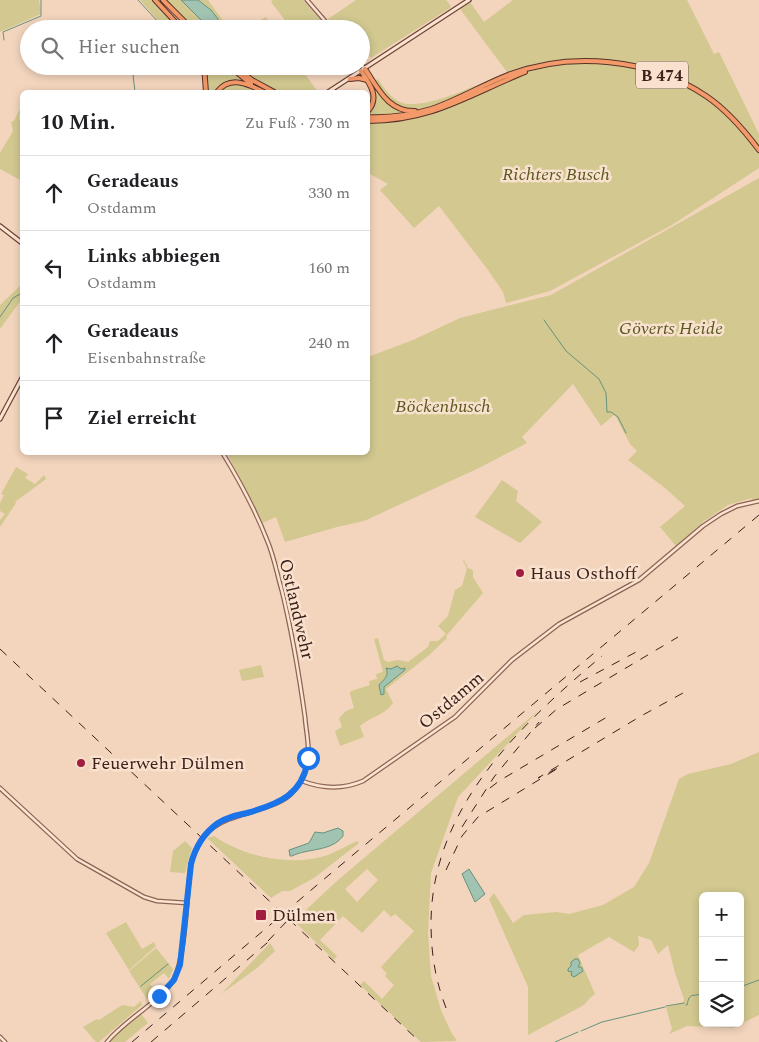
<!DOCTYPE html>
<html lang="de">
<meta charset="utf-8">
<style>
body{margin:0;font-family:Spectral,serif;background:#f6f6f6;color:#202124}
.controls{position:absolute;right:15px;bottom:15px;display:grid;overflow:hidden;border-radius:8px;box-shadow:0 2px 8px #0003}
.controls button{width:45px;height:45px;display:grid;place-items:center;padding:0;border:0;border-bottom:1px solid #e0e0e0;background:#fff;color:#202124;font:25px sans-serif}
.stop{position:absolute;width:15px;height:15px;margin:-11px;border:4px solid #1a73e8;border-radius:50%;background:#fff}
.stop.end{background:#1a73e8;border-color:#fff;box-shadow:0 1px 5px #0008}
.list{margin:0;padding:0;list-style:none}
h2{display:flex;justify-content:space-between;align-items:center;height:65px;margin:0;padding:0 20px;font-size:21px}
h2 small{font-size:16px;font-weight:400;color:#757577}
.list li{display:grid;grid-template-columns:32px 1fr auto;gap:15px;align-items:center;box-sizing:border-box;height:75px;padding:0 20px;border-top:1px solid #e0e0e0}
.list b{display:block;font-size:19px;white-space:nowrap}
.list p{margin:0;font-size:16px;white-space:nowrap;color:#757577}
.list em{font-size:16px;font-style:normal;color:#757577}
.icon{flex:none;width:28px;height:28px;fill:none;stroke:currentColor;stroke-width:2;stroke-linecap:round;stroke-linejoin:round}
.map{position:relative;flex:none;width:759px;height:1042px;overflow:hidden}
.search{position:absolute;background:#fff;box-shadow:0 2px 8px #0003;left:20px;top:20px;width:350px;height:55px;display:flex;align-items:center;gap:12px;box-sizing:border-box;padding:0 18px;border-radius:28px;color:#757577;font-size:19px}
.panel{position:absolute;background:#fff;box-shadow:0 2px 8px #0003;left:20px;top:90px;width:350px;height:365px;border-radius:8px}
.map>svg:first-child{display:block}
.green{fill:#d2c890;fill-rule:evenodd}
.water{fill:#a1c3b1;stroke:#68927d}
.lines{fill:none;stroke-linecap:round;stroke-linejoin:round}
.stream{stroke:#68927d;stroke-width:1}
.tertiary-casing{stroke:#8c6454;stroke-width:5}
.secondary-casing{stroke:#6e4538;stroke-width:5.5}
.trunk-casing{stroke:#593329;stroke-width:6}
.tertiary{stroke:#fce4d1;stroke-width:2.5}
.secondary{stroke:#fce4d1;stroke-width:3}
.trunk{stroke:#f49a6a;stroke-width:4}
.rail{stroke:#3a221b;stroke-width:1;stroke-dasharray:9 9;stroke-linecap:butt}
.route{stroke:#1a73e8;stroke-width:6}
.poi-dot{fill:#a21e41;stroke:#f9e1ce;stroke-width:2}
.labels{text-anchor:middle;stroke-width:5;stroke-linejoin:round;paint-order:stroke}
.shield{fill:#f9e1ce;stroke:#735b51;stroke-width:1}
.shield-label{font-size:16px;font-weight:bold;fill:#3a221b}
.park-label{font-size:18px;font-style:italic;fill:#59581f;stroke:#f9e1ce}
.poi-label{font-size:18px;fill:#3a221b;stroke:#f9e1ce;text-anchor:start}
.street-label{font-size:18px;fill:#3a221b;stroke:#f9e1ce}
</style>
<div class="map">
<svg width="759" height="1042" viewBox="0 0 759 1042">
<rect width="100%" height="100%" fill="#f3d5bd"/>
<!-- green -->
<path class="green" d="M0,0H39L41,14L0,32Z
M140,0H152L180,29H165Z
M166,0H208L229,29H196Z
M273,0H303L328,29H308L302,20L291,28L271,2Z
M356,0H446L451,6L450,8L371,58L361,40V29H336L328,19Z
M513,0H687L714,54L719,52L759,134V168L672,225L550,291L506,303L503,292L488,270L439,206L414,228L380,190L388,184L368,173V100L370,93L368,85L378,79C384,88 392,100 403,103C427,110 483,82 507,72L460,9L470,2L484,22Z
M266,17L274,29H235L243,22L247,28Z
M205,66H226L246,82L235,81L215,92H208Z
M239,66H299L318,92H278L266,86Z
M237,83L253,88L261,92H218L226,86Z
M20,109L19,118L22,127V181L0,169V153L13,131L11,122L14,121Z
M759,178V501L750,502L752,498L728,505L703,522L676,546L660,527L685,506L665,488L628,460L637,451L630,444L616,417L614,415L601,426L573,384L522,437L527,443L481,467L364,521L337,527L285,542L276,517L263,523L227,453L368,452V357L413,340L460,318L551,295Z
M22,284V299L0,329V305Z
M16,467L28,474L25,478L35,484L44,475L46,479L15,502L16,503L0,527V520L5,514L0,511V503L4,495L1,494Z
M502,480L518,491L516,501L542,522L520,543L475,517Z
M464,560L468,568L473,570V577L483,593L446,636L447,638L428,656L386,689L393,703C385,715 370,717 360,726L364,737L340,746L335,731L342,727L339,718L346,711L354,708L350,694L351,691L370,685L369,681L377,679L376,674L383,672L374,639L378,638L384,660L388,662L398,660L408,662L428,647L430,641H438L446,634L438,626L448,616L455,590L462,586L467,568L463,561Z
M261,665L264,677L242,681L239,670Z
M539,710L458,797L431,873L428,933L431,976L441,1010L451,1032L457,1041L421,1042L360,985L364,981L382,999L394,985L385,976L387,974L381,967L414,931L395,914L391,917L384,910L362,933L343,916L320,940L337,956L334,960L294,921L338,880ZM367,869L378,880L357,902L345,889Z
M759,752V1015L733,1028L687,1026L669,1034L672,1029L666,1007L683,1003L684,999L675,973L668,945L658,954L651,940L638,936L639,945L634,952L609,937L578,955L595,994L590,998L584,1005L528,1035V987L489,899L494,893L513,923L524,915L556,912L569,914L603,905L634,887L649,863L679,779L688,774L731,764ZM703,896H740V1023H703Z
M214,836C243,856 286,866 321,857C333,854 346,846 357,841L359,843L314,878L290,891H282L271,898L207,838Z
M185,841L192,848L185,873L170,872L173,851Z
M126,922L142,949L154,942L156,946L129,970L106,933Z
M270,943L275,951L257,968L221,994Z
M156,948L173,969L169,979L164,973L150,984L157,992L147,999L129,971Z
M141,1001L142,1005L99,1042H96L83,1027L97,1019L99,1020L122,1005L134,1007Z
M141,1014L148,1023L125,1042H110L116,1035Z"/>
<!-- water -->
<path class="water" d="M181,0H198L211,10L218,19V23L213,28L208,27Z
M397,666L401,669L405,668V670L384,687V694L381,695L379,685C383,680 390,676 386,668L391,669Z
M338,828L343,831V836C331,852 308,848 292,856H290L289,850L309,843L315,832L323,833Z
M469,869L485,894L475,902L462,874Z
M575,959H578L580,963L578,967H581L583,971L574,977L571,975L572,972L568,971V969L571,966V962Z"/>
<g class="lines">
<!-- stream -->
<path class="stream" d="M138,0L159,23L154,29
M4,40L3,32L41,16V0
M132,66L135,92
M0,317L13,298L22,293
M544,320L566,351L599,379L606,393L607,412H611L618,417L626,433
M141,986L168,964
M740,987L759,980
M686,1005H687C690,991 692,998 703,993
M666,1006L684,1003
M581,1031L602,1022L665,1007
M555,1042L578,1032"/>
<!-- tertiary casing -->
<g class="tertiary-casing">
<path id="tertiary" d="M307,0L332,29
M361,64L365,69
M302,781C323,789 342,790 363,781L455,717L512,660L559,624L639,580L703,526L721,514L737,506L759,501
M0,788L77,859L144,897L157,901L187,903
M0,1037L5,1042
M107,1042C125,1020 152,1007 170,985C187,964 186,894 191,864C203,819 230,820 267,807C275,804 284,801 290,795C298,787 305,776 307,766C311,751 306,732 305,717C299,674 292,632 282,591C277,574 274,556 267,540C255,509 239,480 222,452"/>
</g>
<!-- secondary casing -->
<g class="secondary-casing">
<path id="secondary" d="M328,92L469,0
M0,226L22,243
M0,419L22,378"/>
</g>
<!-- trunk casing -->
<g class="trunk-casing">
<path id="trunk" d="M155,0L182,29
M163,0L192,29
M204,66L206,92
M229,66L251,84
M235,66L252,80L274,92
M365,69C378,88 388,112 415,111
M361,71C370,84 380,97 368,111
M350,79L359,78L367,80
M217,92C230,75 248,84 264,92
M368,117C389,118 411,115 431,109C458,100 482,85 508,75C571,51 650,58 706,96C727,110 744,130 759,150
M368,121C432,121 468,95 525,72"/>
</g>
<!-- tertiary -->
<use href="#tertiary" class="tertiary"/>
<!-- secondary -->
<use href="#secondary" class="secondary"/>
<!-- trunk -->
<use href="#trunk" class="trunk"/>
<!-- rail -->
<path class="rail" d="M0,649L420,1042
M580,682L638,651
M535,728L557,709L678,637
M490,788L499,781L607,717
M462,827L494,777L539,722
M446,870L462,836L478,817L560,767L538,778L641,716L683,693
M268,941L288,920
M446,1008C435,979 431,953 431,922C432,807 520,725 602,656
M132,1042L323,880L759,515
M151,1042L274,937"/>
</g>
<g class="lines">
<!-- route -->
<path class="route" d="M159,996L174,980L180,965L191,864C195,848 204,833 218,823C227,817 237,815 247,813C279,804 304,794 308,758"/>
</g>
<!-- markers -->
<g class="poi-dot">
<circle cx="520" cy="573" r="5"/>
<circle cx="81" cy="763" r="5"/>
<rect x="255" y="909" width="12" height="12" rx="2.5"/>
</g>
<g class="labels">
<!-- shield labels -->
<rect class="shield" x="636" y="61.5" width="52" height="27" rx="4"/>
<g class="shield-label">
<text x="662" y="81">B 474</text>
</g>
<!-- park labels -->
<g class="park-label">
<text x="556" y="180">Richters Busch</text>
<text x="671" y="334">Göverts Heide</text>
<text x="443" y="412">Böckenbusch</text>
</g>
<!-- poi labels -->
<g class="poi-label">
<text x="530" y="579">Haus Osthoff</text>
<text x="91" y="769">Feuerwehr Dülmen</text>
<text x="272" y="921">Dülmen</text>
</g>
<!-- street labels -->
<g class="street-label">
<text transform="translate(297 609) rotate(77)" y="6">Ostlandwehr</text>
<text transform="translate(451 700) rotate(-40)" y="6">Ostdamm</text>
</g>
</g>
</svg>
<div class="controls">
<button>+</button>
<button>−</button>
<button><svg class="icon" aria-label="layers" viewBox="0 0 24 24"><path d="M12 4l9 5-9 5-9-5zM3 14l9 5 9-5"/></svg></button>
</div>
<div class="stop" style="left:308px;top:758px"></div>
<div class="stop end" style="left:159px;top:996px"></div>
<div class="search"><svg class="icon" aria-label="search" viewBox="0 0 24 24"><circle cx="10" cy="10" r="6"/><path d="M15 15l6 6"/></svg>Hier suchen</div>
<section class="panel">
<h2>10 Min.<small>Zu Fuß · 730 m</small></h2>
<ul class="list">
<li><svg class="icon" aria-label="ahead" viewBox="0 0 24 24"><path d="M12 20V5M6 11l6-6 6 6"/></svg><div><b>Geradeaus</b><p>Ostdamm</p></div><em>330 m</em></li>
<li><svg class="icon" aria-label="left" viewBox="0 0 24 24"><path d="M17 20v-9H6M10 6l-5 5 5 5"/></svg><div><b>Links abbiegen</b><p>Ostdamm</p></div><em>160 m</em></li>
<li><svg class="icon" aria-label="ahead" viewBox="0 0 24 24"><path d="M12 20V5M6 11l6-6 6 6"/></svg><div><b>Geradeaus</b><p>Eisenbahnstraße</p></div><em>240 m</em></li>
<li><svg class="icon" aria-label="arrive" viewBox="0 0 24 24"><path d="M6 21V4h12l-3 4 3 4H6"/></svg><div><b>Ziel erreicht</b></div></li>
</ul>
</section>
</div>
